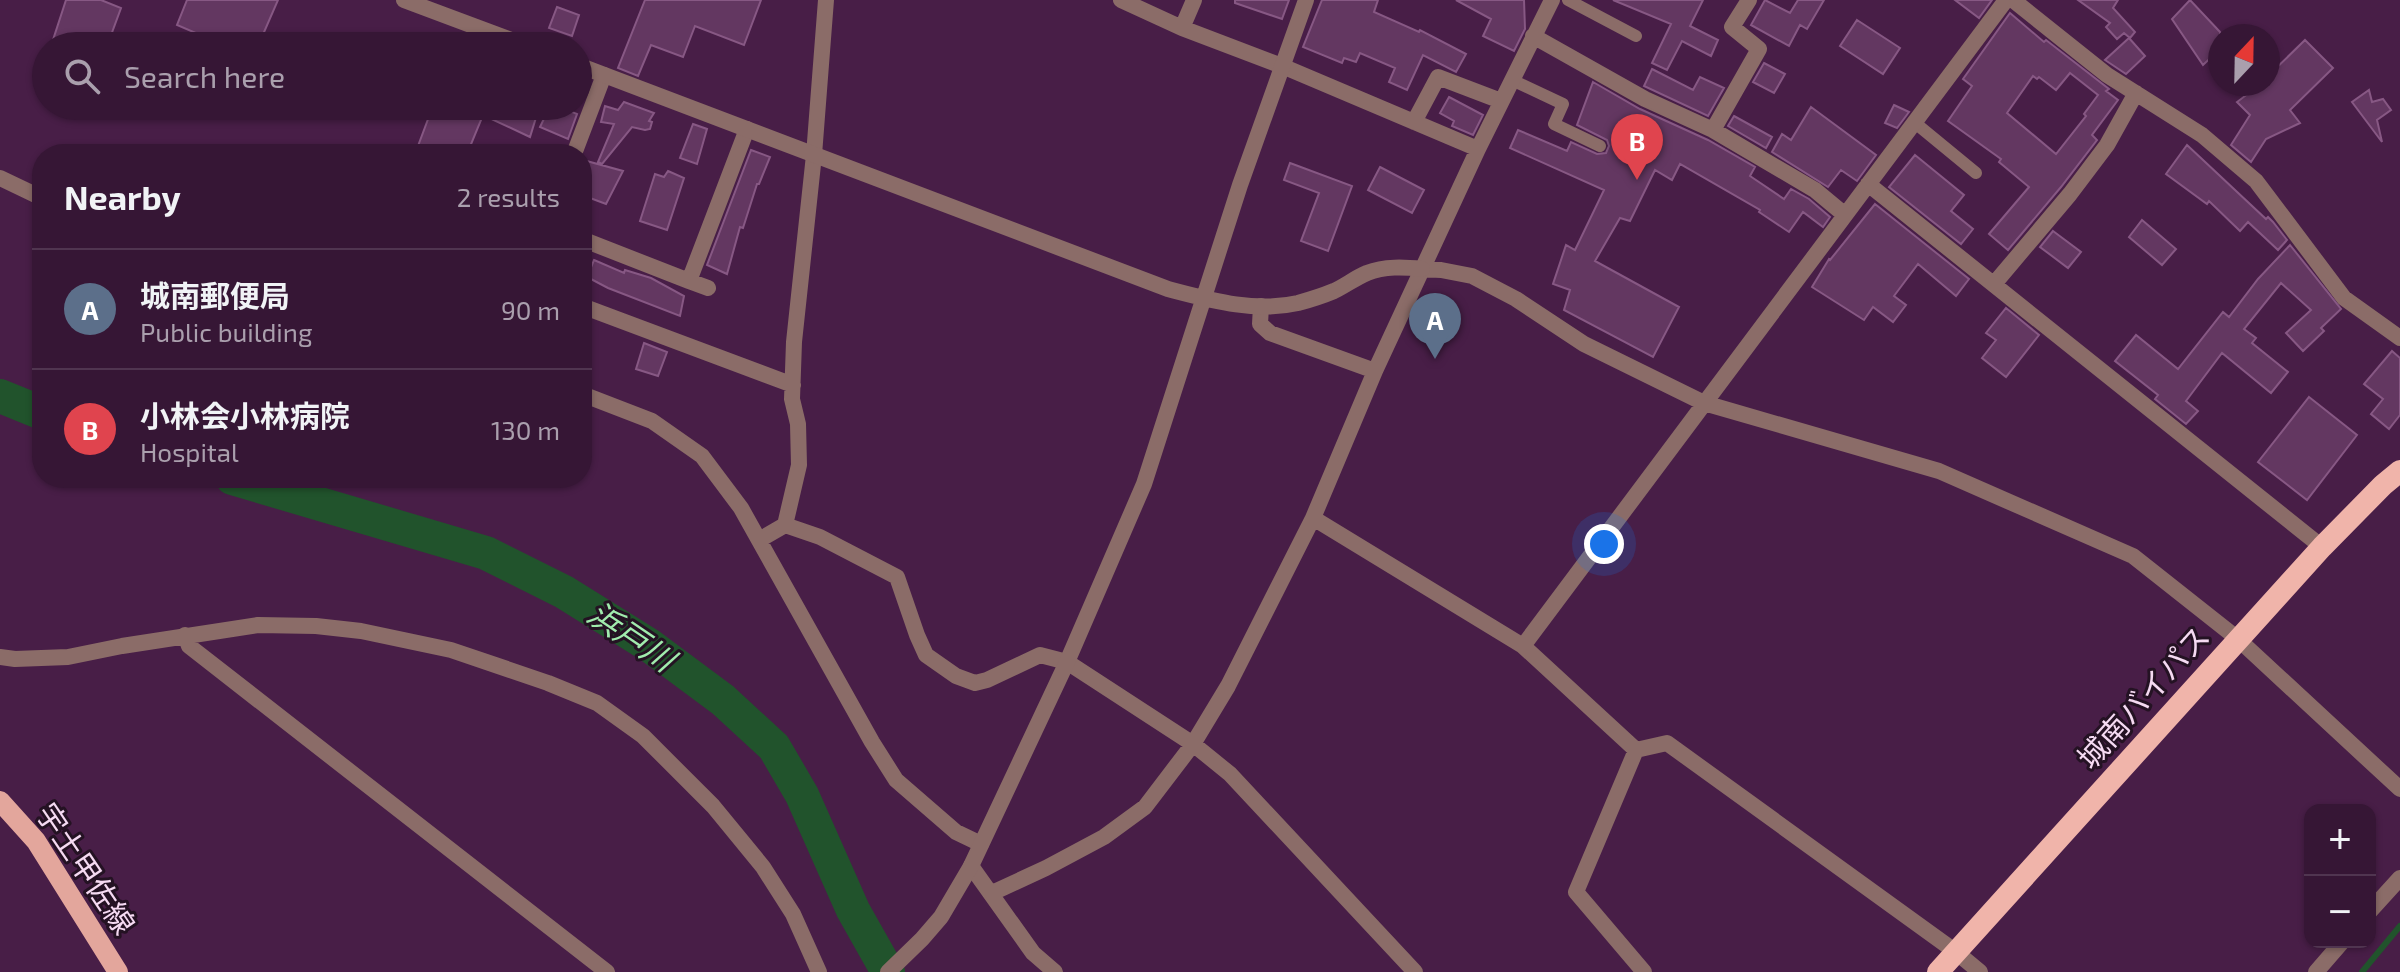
<!DOCTYPE html>
<meta charset="utf-8">
<style>
body{margin:0;font-family:"Exo 2","Noto Sans JP",sans-serif;background:#412341;color:#f1f3f6}
.controls{position:absolute;right:24px;bottom:24px;display:grid;overflow:hidden;border-radius:16px;box-shadow:0 2px 6px #0004}
.controls button{width:72px;height:72px;display:grid;place-items:center;padding:0;border:0;border-bottom:2px solid #503550;background:#361635;color:#f1f3f6;font:40px sans-serif}
.compass{position:absolute;left:2208px;top:24px;width:72px;height:72px;border-radius:50%;background:#361635;box-shadow:0 2px 6px #0004;rotate:22deg}
.you{position:absolute;left:1604px;top:544px;width:28px;height:28px;margin:-20px;border:6px solid #fff;border-radius:50%;background:#1a73e8;box-shadow:0 0 0 12px #1a73e833}
.badge{display:grid;place-items:center;width:52px;height:52px;border-radius:50%;background:#52d673;color:#fff;font-size:26px;font-weight:700}
.pin{position:absolute;translate:-50% -66px;filter:drop-shadow(0 2px 4px #0008)}
.pin::after{content:'';position:absolute;top:42px;width:28px;height:24px;background:inherit;clip-path:polygon(0 0,100% 0,50% 100%)}
.list{margin:0;padding:0;list-style:none}
h2{display:flex;justify-content:space-between;align-items:center;height:104px;margin:0;padding:0 32px;font-size:34px}
h2 small{font-size:26px;font-weight:400;color:#aa9fad}
.list li{display:grid;grid-template-columns:52px 1fr auto;gap:24px;align-items:center;box-sizing:border-box;height:120px;padding:0 32px;border-top:2px solid #503550}
.list b{display:block;font-size:30px;white-space:nowrap}
.list p{margin:0;font-size:26px;white-space:nowrap;color:#aa9fad}
.list em{font-size:26px;font-style:normal;color:#aa9fad}
.icon{flex:none;width:44px;height:44px;fill:none;stroke:currentColor;stroke-width:2;stroke-linecap:round;stroke-linejoin:round}
.map{position:relative;flex:none;width:2400px;height:972px;overflow:hidden}
.search{position:absolute;background:#361635;box-shadow:0 2px 6px #0004;left:32px;top:32px;width:560px;height:88px;display:flex;align-items:center;gap:20px;box-sizing:border-box;padding:0 28px;border-radius:44px;color:#aa9fad;font-size:30px}
.panel{position:absolute;background:#361635;box-shadow:0 2px 6px #0004;left:32px;top:144px;width:560px;height:344px;border-radius:32px}
.map>svg:first-child{display:block}
.lines{fill:none;stroke-linecap:round;stroke-linejoin:round}
.stream{stroke:#21532c;stroke-width:6}
.river{stroke:#21532c;stroke-width:34}
.building{fill:#633761;stroke:#875884;stroke-width:2;fill-rule:evenodd}
.service{stroke:#8b6c68;stroke-width:12}
.minor{stroke:#8b6c68;stroke-width:16}
.tertiary{stroke:#8b6c68;stroke-width:16}
.primary{stroke:#e3a69c;stroke-width:20}
.trunk{stroke:#f0b4aa;stroke-width:22}
.labels{text-anchor:middle;stroke-width:6;stroke-linejoin:round;paint-order:stroke}
.street-label{font-size:30px;fill:#f5daf2;stroke:#241223}
.water-label{font-size:32px;font-style:italic;fill:#a0ecad;stroke:#241223}
</style>
<div class="map">
<svg width="2400" height="972" viewBox="0 0 2400 972">
<rect width="100%" height="100%" fill="#481e47"/>
<g class="lines">
<!-- stream -->
<path class="stream" d="M2362,972L2400,926"/>
<!-- river -->
<path class="river" d="M0,396L42,413
M232,478L486,553L564,592L649,645L723,700L774,747L802,795L853,910L888,972"/>
</g>
<!-- building -->
<path class="building" d="M66,0H101L121,8L107,46H51Z
M187,0H278L258,46H226L177,25Z
M645,0H761L744,45L695,26L683,57L651,45L638,76L618,68Z
M1235,0H1289L1282,19L1235,3Z
M1322,0H1378L1374,12L1419,32L1420,30L1466,54L1456,72L1423,55L1407,90L1389,82L1395,68L1360,53L1356,62L1344,58L1342,63L1303,47Z
M1456,0H1524L1525,29L1514,51L1483,36L1491,19Z
M1613,0H1703L1690,26L1718,40L1711,56L1682,41L1667,70L1652,63L1671,24Z
M1765,0L1790,13L1798,0H1824L1807,29L1800,25L1789,46L1751,25Z
M1955,0H1992L1979,18Z
M2078,0H2118L2113,8L2135,32L2130,38L2124,33L2117,39L2106,27L2110,23Z
M2190,0L2220,32V49L2203,65L2172,19Z
M557,7L579,15L572,36L549,28Z
M2010,13L2044,42L2046,40L2109,89L2106,91L2118,100L2092,135L2097,140L2061,187L2008,250L1989,234L2029,187L1999,162L2001,159L1948,121L1972,86L1963,79ZM2070,73L2098,95L2084,114L2086,116L2056,154L2007,113L2033,76L2037,79L2039,77L2056,90Z
M1857,20L1900,48L1883,74L1840,46Z
M2129,38L2145,56L2126,74L2105,60Z
M2305,40L2333,68L2290,110L2300,123L2266,139L2251,162L2231,145L2250,115L2237,102L2261,84H2268V76Z
M1764,63L1785,74L1774,93L1753,82Z
M1652,69L1693,90L1700,77L1724,88L1708,116L1644,86Z
M1593,82L1640,109L1708,140L1755,167L1750,176L1784,199L1791,189L1809,199L1830,217L1823,227L1803,212L1789,232L1759,212L1760,210L1680,164L1672,180L1655,170L1630,221L1620,218L1595,261L1679,307L1653,357L1564,310L1570,290L1553,284L1566,245L1575,250L1604,190L1510,148L1518,130L1567,151L1571,142L1597,154L1606,153L1609,146L1607,140L1577,125Z
M2369,90L2372,102L2383,99L2391,110L2377,120L2382,142L2352,102Z
M1449,97L1483,115L1473,135L1452,126L1454,121L1440,113Z
M624,102L654,113L649,121L652,122L650,129L645,130L632,127L602,164L598,162L614,124L601,122L605,106L618,110Z
M1894,105L1909,112L1897,128L1885,123Z
M433,106H524L538,111L530,137L483,115L467,154H415Z
M550,106H558L577,114L568,139L540,127Z
M1811,107L1876,155L1857,181L1841,170L1828,187L1772,152L1782,134L1791,140Z
M1734,116L1772,137L1766,148L1728,126Z
M693,124L707,129L697,164L680,158Z
M2187,145L2266,219L2268,217L2273,222L2287,240L2278,250L2248,222L2240,231L2209,201L2207,204L2166,174Z
M751,150L770,157L759,184H757L743,228L740,227L727,274L707,265Z
M1915,155L1964,195L1951,211L1973,229L1961,244L1889,187Z
M583,160L623,171L606,204L582,195Z
M1290,163L1352,186L1328,251L1301,241L1319,193L1284,180Z
M1380,167L1424,190L1412,213L1368,190Z
M668,171L684,178L667,230L640,221L655,174L664,177Z
M1875,204L1969,279L1956,296L1918,264L1894,296L1906,305L1893,322L1873,307L1864,320L1812,287L1829,259L1830,260Z
M2142,220L2176,249L2162,265L2129,237Z
M2053,231L2081,252L2068,268L2040,247Z
M2290,245L2341,309L2321,328L2324,331L2303,351L2286,333L2311,310L2281,283L2244,329L2256,338L2252,343L2288,372L2271,393L2222,353L2186,401L2198,411L2186,424L2155,399L2158,395L2115,361L2136,335L2178,369L2223,312L2229,317L2258,279Z
M594,260L624,273L625,270L651,278L684,296L680,316L608,288L587,277Z
M2006,308L2039,335L2006,377L1982,358L1996,340L1986,333Z
M644,343L667,352L658,376L636,369Z
M2392,351L2400,358V415L2389,429L2371,414L2383,399L2364,384Z
M2309,397L2357,435L2307,500L2258,462Z"/>
<g class="lines">
<!-- service -->
<path class="service" d="M1568,0L1636,36
M1512,80L1563,104L1554,124L1600,146
M1914,122L1976,173"/>
<!-- minor -->
<path class="minor" d="M1121,0L1182,28L1282,66L1478,149
M2013,0L2107,75L2202,135L2256,181L2344,298L2400,338
M1182,28L1194,0
M1533,36L1645,99L1713,130L1815,190L1845,215
M1414,122L1438,77L1501,101
M1713,130L1759,49L1732,27L1749,0
M574,154L604,75
M0,178L42,198
M1868,184L2322,547
M584,240L689,281L747,129
M1422,269L1441,270L1472,276L1516,299L1584,344L1704,403L1939,471L2133,556L2238,639L2400,789
M689,281L708,288
M1994,284L2070,194L2107,145L2136,93
M582,306L793,385
M1261,306L1260,324L1270,333L1375,371
M582,394L652,421L702,456L741,508L872,742L896,780L956,832L981,844
M1313,518L1523,646L1636,750
M785,525L820,537L897,577L917,635L926,655L956,676L975,683L987,680L1040,655L1067,662L1193,744L1230,774L1415,972
M759,540L785,525L799,465L798,424L792,399L794,342L814,155L826,0
M185,635L189,646L607,972
M1523,646L2006,0
M0,657L15,659L68,657L122,646L258,625L316,626L361,631L451,650L548,683L597,703L643,736L713,806L763,867L793,914L819,972
M1636,750L1667,743L1956,952L1980,972
M1636,750L1576,892L1644,972
M971,866L1033,953L1055,972
M992,893L1046,868L1104,837L1145,807L1193,744L1228,686L1313,518L1375,371L1478,149L1552,0
M2370,911L2400,878
M2316,972L2342,942"/>
<!-- tertiary -->
<path class="tertiary" d="M404,0L527,46
M578,65L1168,289C1210,300 1255,313 1298,303C1309,300 1322,296 1334,291C1345,286 1355,278 1367,273C1385,266 1404,267 1422,269
M888,972L922,939L941,917L971,866L1067,662L1144,484L1240,185L1306,0"/>
<!-- primary -->
<path class="primary" d="M0,801L36,841L118,972"/>
<!-- trunk -->
<path class="trunk" d="M1938,972L2322,547L2383,485L2400,471"/>
</g>
<g class="labels">
<!-- street labels -->
<g class="street-label">
<text transform="translate(2144 698) rotate(-48)" y="10">城南バイパス</text>
<text transform="translate(85 869) rotate(56)" y="10">宇土甲佐線</text>
</g>
<!-- water labels -->
<g class="water-label">
<text transform="translate(631 637) rotate(34)" y="11">浜戸川</text>
</g>
</g>
</svg>
<div class="controls">
<button>+</button>
<button>−</button>
</div>
<svg class="compass" viewBox="-18 -18 36 36"><path d="M0-13l5 13h-10z" fill="#e53935"/><path d="M0 13l5-13h-10z" fill="#aa9fad"/></svg>
<div class="you"></div>
<div class="pin badge" style="left:1435px;top:359px;background:#5c6f8a">A</div>
<div class="pin badge" style="left:1637px;top:180px;background:#e0444e">B</div>
<div class="search"><svg class="icon" aria-label="search" viewBox="0 0 24 24"><circle cx="10" cy="10" r="6"/><path d="M15 15l6 6"/></svg>Search here</div>
<section class="panel">
<h2>Nearby<small>2 results</small></h2>
<ul class="list">
<li><span class="badge" style="background:#5c6f8a">A</span><div><b>城南郵便局</b><p>Public building</p></div><em>90 m</em></li>
<li><span class="badge" style="background:#e0444e">B</span><div><b>小林会小林病院</b><p>Hospital</p></div><em>130 m</em></li>
</ul>
</section>
</div>
